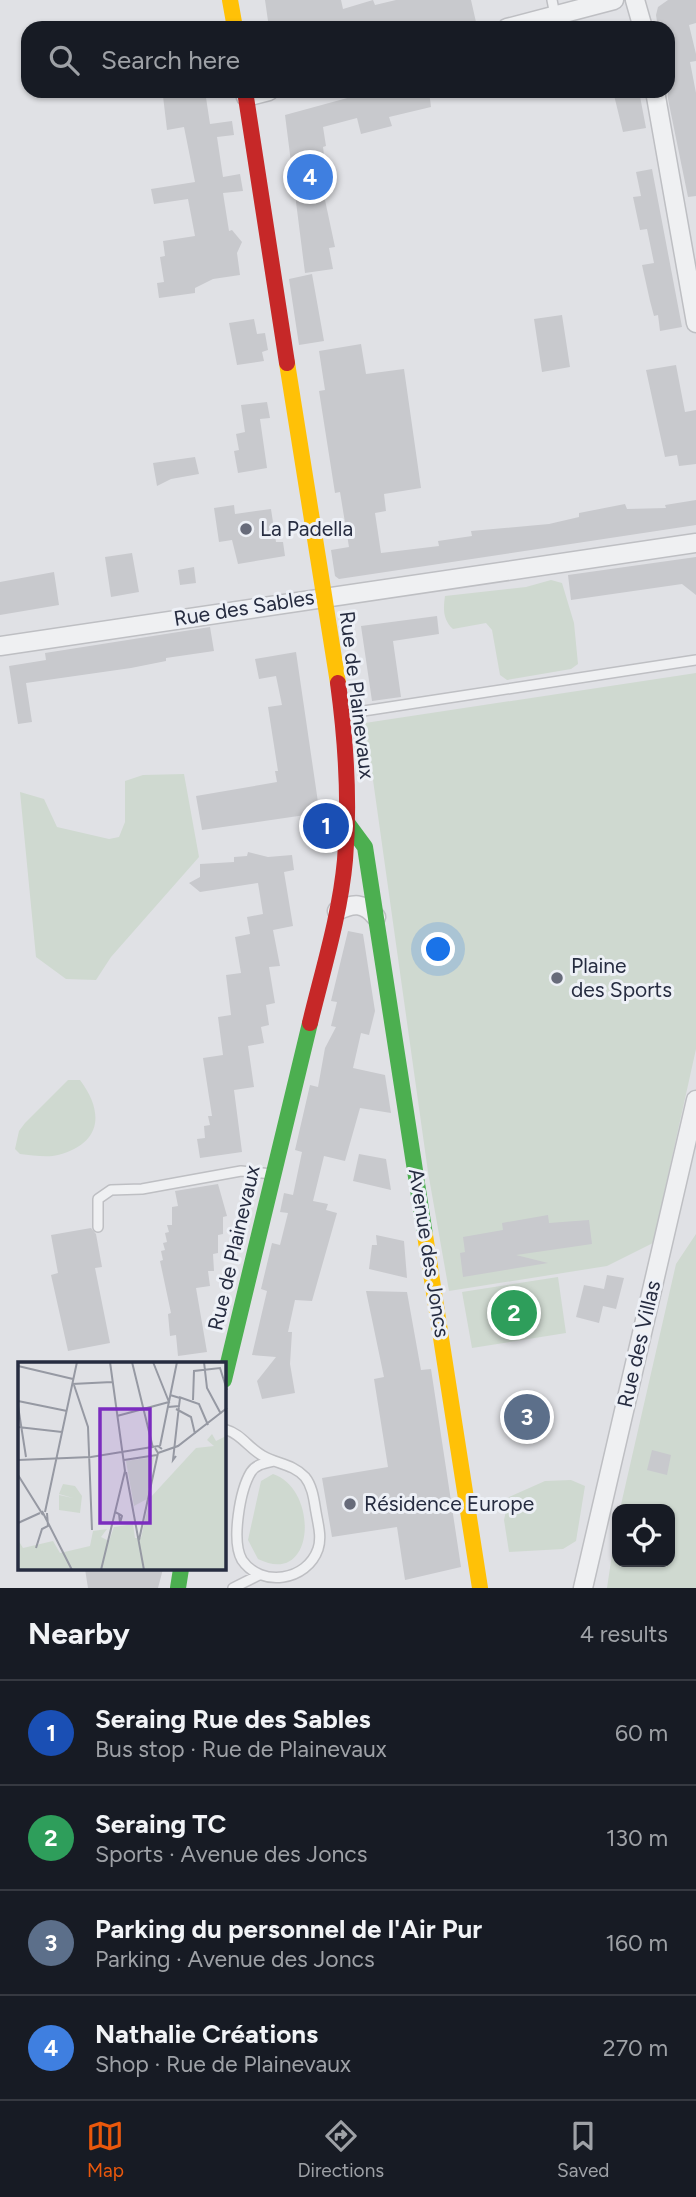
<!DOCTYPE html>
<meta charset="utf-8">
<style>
body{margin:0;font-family:Figtree,sans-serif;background:#20242c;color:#f1f3f6}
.controls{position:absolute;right:21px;bottom:21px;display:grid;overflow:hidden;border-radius:14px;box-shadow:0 2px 5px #0004}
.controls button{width:63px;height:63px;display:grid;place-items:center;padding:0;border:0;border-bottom:2px solid #363941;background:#171b24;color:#f1f3f6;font:35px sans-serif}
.you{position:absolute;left:439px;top:950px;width:24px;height:24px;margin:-18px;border:5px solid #fff;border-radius:50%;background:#1a73e8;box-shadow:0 0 0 10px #1a73e833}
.badge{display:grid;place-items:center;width:46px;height:46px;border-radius:50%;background:#ea580c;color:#fff;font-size:23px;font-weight:700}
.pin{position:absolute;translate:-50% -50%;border:4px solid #fff;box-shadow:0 2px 7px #0006}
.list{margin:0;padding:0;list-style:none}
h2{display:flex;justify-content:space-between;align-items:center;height:91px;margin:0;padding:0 28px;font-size:30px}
h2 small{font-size:23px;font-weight:400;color:#9ea1a6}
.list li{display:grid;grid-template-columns:46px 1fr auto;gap:21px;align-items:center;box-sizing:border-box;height:105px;padding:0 28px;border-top:2px solid #363941}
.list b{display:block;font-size:26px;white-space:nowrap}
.list p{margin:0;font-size:23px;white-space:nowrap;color:#9ea1a6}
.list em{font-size:23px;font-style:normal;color:#9ea1a6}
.icon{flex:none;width:38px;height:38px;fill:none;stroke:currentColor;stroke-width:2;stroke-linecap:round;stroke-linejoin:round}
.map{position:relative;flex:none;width:696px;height:1588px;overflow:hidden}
.search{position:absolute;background:#171b24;box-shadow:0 2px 5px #0004;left:21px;right:21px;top:21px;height:77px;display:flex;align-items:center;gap:18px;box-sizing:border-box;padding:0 24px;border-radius:21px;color:#9ea1a6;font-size:26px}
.sheet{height:511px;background:#171b24}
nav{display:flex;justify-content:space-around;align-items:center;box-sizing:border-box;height:98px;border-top:2px solid #363941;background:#171b24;font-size:19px;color:#9ea1a6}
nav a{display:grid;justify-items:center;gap:4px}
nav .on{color:#ea580c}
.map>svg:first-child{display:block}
.green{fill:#cfd9d0}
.building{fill:#c8c9cd}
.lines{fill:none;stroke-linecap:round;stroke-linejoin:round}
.lane-casing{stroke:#bebfc3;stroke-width:12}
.street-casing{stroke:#bebfc3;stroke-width:21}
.lane{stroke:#eff0f2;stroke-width:9}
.street{stroke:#eff0f2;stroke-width:18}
.fast{stroke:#4caf50;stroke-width:16}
.slow{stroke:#ffc107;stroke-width:16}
.jam{stroke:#c62828;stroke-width:16}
.poi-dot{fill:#676b7a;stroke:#edf0f6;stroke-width:2.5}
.labels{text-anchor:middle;stroke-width:6;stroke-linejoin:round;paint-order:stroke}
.poi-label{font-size:21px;fill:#262c40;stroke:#edf0f6;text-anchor:start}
.street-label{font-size:21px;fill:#262c40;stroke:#edf0f6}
.inset-road{fill:none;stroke:#9699a3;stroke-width:2}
.view{fill:#7b2cbf;fill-opacity:0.15;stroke:#7b2cbf;stroke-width:3.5}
.inset-edge{fill:none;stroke:#262c40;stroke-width:3.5}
</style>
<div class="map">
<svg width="696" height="1588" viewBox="0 0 696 1588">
<rect width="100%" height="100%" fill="#e0e1e5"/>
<!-- green -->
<path class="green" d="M551,580L562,583L574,623L578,664L571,669L507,680L500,675L492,630L486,623L453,629C443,620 443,609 445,596L526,587Z
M696,673V1049L653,1243L607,1266L449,1291L428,1172L365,723Z
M184,774L199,857L111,957L96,980L66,979L36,957L20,792L44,799L57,827L109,839L119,837L125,822V781L143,775Z
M68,1080H80C105,1113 101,1144 58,1155C47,1158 32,1155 20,1154L15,1149L19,1131L25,1123Z
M696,1234V1588H607L617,1521V1562H670V1509H620L676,1264Z
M558,1277L566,1333L472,1348L462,1292Z
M273,1474C319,1489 316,1588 258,1559L248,1540L261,1481Z
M571,1480L585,1486L576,1541L563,1549L509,1552L504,1520L509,1497L545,1481Z"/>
<!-- building -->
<path class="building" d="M265,0H341L343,9L373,0L375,5L396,0H471L476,22L452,28H269Z
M668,0H696V23L689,25L696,54V61L690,62L696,93V196L688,197L668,99V28H658L656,15L658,7Z
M205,91L210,124L232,121L234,135L217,137L223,177L240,174L243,191L223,193L229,231L232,230L242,242L237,253L240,275L213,279L195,288V293L159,298L157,283L164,282L160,257L165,256L163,241L195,236L188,199L154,204L151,189L195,182L184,127L167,130L163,96Z
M373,91H429L431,107L389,117L392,126L361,134L357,118L323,127L326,146L323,147L328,185L322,186L335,247L329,248L333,269L305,273L285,115Z
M613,91H639L646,128L623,132Z
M652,169L682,327L660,331L658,315L654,316L650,301L642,265L654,263L647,229L640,230L633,197L641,196L636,172Z
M312,274L324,341L299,345L289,279Z
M562,315L570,367L542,372L534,319Z
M254,319L257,334L265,333L268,350L262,352L264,361L237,365L229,323Z
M361,344L366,374L404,369L421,488L384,494L386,511L375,513L381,553L439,546L438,541L472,536L471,531L549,524L579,517V513L625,504L627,509L666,508L665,505L696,500V525L339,579L335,576L331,550L349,547L340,492L335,493L319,391L325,390L319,351Z
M676,365L685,412L696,410V464L679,466L677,455L665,457L646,370Z
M267,402L270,418L260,419L267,468L238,473L234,451L239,450L236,434L245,432L241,405Z
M195,457L199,474L171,479L157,486L153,463Z
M234,505L235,514L271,509L276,542H283L285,556L238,564L232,540L219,542L214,508Z
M132,553L139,592L111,597L105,557Z
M696,557V595L682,584L571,600L568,575Z
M194,567L196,583L180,585L178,570Z
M54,572L59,605L0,615V582Z
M437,616L439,634L393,641L401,697L372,701L361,626Z
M210,627L214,651L166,658V661L131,668L26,683L32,722L18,724L9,666L46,660L45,653Z
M296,652L319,809L311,811L312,814L202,830L196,796L277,782L275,771H278L268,707L282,705L276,676L259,679L255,659Z
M248,852L268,857L292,855L294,870L284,872L293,926L273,930L280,966L269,967L275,1003L266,1005L269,1025L261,1027L264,1043L248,1046L254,1087L234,1090L242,1152L200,1158L197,1139L205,1138L204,1126L210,1125L208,1116H212L203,1058L223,1055L218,1017L231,1015L226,975L241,973L235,937L250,934L247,917L263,914L258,883L200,892L189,883L200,877V864L234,862V857L247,856Z
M348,931L363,934L375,1011L369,1035L361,1033L353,1068L385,1075L391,1113L360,1108L345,1161L324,1156L313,1201L328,1204L326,1210L337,1213L312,1301L295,1300L288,1332H292L290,1364L295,1393L262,1399L257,1381L276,1357L252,1355L267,1291L261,1289L272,1243L280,1245L288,1213L280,1212L284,1193L293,1195L302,1152L295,1150L310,1085L318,1087L325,1048L336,1027L331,1026L337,1002L331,1001Z
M359,1154L386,1159L391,1190L353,1181Z
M218,1184L227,1216L223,1217V1234L218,1235V1253L213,1254L214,1271H208L210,1286L196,1288L207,1352L178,1356L176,1335L170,1336L168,1314L171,1313L160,1261L163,1260L161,1251L165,1250L163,1243L167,1242L165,1233L169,1232L167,1225H172V1207L178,1206L175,1191Z
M548,1215L549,1223L589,1220L592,1244L516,1255L548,1263L463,1277L460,1253L465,1252L463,1237L503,1230L502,1223Z
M91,1228L96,1234L102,1267L95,1268L110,1343L68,1351L51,1275L58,1273L51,1235Z
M376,1235L404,1241L407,1278L369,1269L372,1245H377Z
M607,1275L624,1278L616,1309L603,1306L599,1323L576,1317L584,1285L604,1289Z
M366,1291L407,1292L421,1370L431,1369L461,1567L405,1580L397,1527L332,1537L322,1478L388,1467L374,1379L384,1377Z
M652,1450L671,1455L667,1475L647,1470Z
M85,1569H163L158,1588H88Z"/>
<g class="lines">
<!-- lane casing -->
<g class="lane-casing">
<path id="lane" d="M552,0L555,15
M344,714L696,660
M98,1227V1199L111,1190L142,1189L241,1171L273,1174
M224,1429C242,1434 248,1448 263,1456C277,1464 293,1464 305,1477C313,1487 314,1501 316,1512C318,1524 322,1537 318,1549C307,1581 261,1588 242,1560C231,1541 240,1490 251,1472C256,1464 266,1463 274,1461
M233,1588L259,1575"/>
</g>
<!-- street casing -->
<g class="street-casing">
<path id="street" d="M635,0L643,28
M507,28L614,0
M655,91L696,323
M246,97L269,91
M0,646L696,543
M337,911C353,903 364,902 376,917
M583,1588L696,1100"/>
</g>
<!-- lane -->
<use href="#lane" class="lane"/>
<!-- street -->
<use href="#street" class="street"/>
<!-- fast -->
<path class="fast" d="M348,824L365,847L425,1235
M224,1380L310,1023
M178,1588L181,1569"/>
<!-- slow -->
<path class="slow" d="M230,0L235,28
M287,363L338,683
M425,1235L480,1588"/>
<!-- jam -->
<path class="jam" d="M245,91L287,363
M310,1023C323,969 340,915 345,860C350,801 346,742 338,683"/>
</g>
<!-- markers -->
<g class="poi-dot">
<circle cx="246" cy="529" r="7"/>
<circle cx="557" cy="978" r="7"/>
<circle cx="350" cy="1504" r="7"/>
</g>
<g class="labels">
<!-- poi labels -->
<g class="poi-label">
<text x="260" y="536">La Padella</text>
<text x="571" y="973">Plaine<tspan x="571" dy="24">des Sports</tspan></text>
<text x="364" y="1511">Résidence Europe</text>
</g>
<!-- street labels -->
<g class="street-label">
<text transform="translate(244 608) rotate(-9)" y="7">Rue des Sables</text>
<text transform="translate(357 695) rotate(83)" y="7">Rue de Plainevaux</text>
<text transform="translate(234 1248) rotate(-77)" y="7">Rue de Plainevaux</text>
<text transform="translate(429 1253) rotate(81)" y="7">Avenue des Joncs</text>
<text transform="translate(639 1344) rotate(-77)" y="7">Rue des Villas</text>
</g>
</g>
<!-- overview -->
<g transform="translate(18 1362)">
<rect width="208" height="208" fill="#e0e1e5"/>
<path d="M194,72L198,79L208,74V208H0V178L5,186L35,179L42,191L72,184L75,169L89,167L83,175L91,179L96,165L115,162L117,176H123L132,136L178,86L196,84L189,78ZM136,95L129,137L116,144L108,99ZM45,122L57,124L64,134L62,151L41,148V133L55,136L41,132Z" fill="#cfd9d0"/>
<path class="inset-road" d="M114,0L135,86M186,0L189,26L203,52M0,4L55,17M54,22L94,20M56,23L70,65L74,168M161,35L181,42L190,63M175,38L176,9L202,6L209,28M0,39L49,49M0,44L8,95M150,45L161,44L162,36L152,33M158,47L173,55L177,72M99,54L151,40L135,0M0,65L44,70M142,84L159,0M137,86L140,91L160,84L209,46M158,94L155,98L161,44M0,98L73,95L140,84L144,87M106,98L139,93M108,110L126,208M0,113L25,153M24,149L54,208M27,150L59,0M97,150L103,153L104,154L102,161L101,152M0,161L22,151M121,178L140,91M18,186L24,167L30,164L29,151M83,208L107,109L92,0"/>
<path class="view" d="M82,47H132V161H82Z"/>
<rect width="208" height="208" class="inset-edge"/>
</g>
</svg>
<div class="controls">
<button><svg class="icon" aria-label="locate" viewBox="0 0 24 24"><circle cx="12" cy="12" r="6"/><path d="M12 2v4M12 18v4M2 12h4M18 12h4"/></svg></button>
</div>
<div class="you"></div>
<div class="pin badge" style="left:326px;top:826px;background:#1a4fb4">1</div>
<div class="pin badge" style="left:514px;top:1313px;background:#2e9e5b">2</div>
<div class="pin badge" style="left:527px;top:1417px;background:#5c6f8a">3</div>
<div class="pin badge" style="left:310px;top:177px;background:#3f7fe0">4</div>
<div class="search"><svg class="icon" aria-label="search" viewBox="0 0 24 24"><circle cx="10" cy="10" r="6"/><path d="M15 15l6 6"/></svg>Search here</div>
</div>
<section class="sheet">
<h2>Nearby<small>4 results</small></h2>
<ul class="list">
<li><span class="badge" style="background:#1a4fb4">1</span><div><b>Seraing Rue des Sables</b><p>Bus stop · Rue de Plainevaux</p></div><em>60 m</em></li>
<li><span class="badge" style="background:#2e9e5b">2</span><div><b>Seraing TC</b><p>Sports · Avenue des Joncs</p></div><em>130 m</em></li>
<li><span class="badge" style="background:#5c6f8a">3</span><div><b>Parking du personnel de l'Air Pur</b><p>Parking · Avenue des Joncs</p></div><em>160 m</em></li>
<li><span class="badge" style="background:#3f7fe0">4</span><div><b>Nathalie Créations</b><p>Shop · Rue de Plainevaux</p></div><em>270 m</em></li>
</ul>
</section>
<nav>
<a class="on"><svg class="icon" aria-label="map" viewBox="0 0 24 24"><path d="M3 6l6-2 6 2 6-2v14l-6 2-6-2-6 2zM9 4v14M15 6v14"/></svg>Map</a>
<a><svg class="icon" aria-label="directions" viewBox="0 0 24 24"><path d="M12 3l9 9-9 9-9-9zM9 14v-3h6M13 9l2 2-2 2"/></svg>Directions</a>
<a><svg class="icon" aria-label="saved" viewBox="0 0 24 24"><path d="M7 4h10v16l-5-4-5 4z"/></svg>Saved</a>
</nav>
